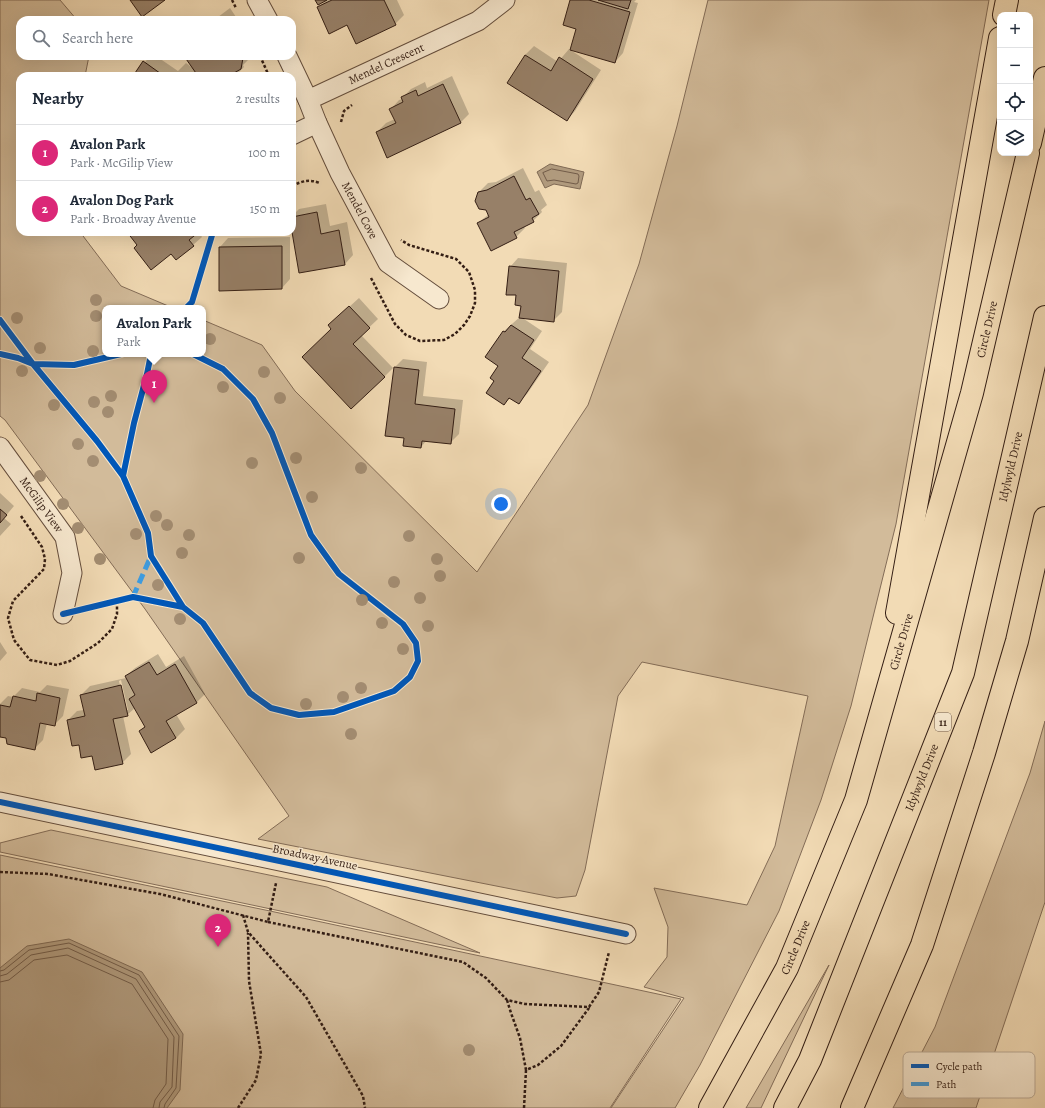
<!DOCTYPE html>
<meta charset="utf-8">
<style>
body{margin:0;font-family:Alegreya,serif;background:#f2f2f3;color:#1f2937}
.controls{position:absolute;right:12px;top:12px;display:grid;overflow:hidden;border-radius:8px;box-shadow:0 4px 16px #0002}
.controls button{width:36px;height:36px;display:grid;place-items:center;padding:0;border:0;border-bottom:1px solid #e0e1e3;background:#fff;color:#1f2937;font:20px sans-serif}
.you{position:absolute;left:501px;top:504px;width:14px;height:14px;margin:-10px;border:3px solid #fff;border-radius:50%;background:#1a73e8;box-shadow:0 0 0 6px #1a73e833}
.badge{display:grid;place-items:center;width:26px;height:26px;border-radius:50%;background:#db2777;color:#fff;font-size:13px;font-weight:700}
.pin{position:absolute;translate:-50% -33px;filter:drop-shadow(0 1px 2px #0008)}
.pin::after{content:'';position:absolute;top:21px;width:14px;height:12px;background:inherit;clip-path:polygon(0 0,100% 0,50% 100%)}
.popup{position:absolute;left:102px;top:305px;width:104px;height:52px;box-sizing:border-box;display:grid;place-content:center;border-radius:8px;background:#fff;filter:drop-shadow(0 1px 3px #0005);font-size:13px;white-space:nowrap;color:#747a83}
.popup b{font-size:15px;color:#1f2937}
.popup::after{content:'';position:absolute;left:50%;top:100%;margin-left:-8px;border:8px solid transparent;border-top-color:#fff}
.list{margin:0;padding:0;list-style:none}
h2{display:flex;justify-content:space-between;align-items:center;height:52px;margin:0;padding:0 16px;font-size:17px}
h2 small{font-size:13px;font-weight:400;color:#747a83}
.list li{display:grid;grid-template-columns:26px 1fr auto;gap:12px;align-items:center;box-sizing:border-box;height:56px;padding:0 16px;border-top:1px solid #e0e1e3}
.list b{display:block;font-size:15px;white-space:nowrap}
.list p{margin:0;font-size:13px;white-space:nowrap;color:#747a83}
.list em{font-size:13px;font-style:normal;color:#747a83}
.icon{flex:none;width:22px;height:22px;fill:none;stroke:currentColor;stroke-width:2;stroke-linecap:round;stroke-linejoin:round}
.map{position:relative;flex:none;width:1045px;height:1108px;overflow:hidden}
.search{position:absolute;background:#fff;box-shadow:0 4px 16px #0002;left:16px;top:16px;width:280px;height:44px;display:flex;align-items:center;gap:10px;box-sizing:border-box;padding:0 14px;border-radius:12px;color:#747a83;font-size:15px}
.panel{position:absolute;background:#fff;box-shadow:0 4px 16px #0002;left:16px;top:72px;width:280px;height:164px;border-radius:12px}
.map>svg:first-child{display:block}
.green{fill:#d2bb9a;stroke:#836c57}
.water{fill:#b19b7e;stroke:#7f6954}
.shadow{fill:#0003;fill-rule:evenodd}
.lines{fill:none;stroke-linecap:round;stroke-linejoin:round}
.shore{stroke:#725c49;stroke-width:1}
.building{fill:#978068;stroke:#341e14}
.street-casing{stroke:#644d3c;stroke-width:21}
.highway-casing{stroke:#341e14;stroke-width:24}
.path{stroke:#341e14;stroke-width:2.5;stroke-dasharray:3 2;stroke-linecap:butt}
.street{stroke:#f7e8cf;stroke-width:19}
.highway{stroke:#f2dbb5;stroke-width:22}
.quiet{stroke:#3e9bde;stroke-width:5;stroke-dasharray:10 5;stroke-linecap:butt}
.cycleway-casing{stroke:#f7e8cf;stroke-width:8}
.cycleway{stroke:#0057b8;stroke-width:6}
.tree{fill:#a38d72}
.labels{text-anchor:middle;stroke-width:3;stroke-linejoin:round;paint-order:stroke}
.shield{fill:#f7e8cf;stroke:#6e5b4c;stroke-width:1}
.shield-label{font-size:11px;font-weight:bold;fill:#341e14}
.street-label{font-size:12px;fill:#341e14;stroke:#f7e8cf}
.key{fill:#f7e8cf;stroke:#bcab97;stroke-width:1}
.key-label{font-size:11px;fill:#341e14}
</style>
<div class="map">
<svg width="1045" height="1108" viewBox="0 0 1045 1108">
<rect width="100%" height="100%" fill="#f2dbb5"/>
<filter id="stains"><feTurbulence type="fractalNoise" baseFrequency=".005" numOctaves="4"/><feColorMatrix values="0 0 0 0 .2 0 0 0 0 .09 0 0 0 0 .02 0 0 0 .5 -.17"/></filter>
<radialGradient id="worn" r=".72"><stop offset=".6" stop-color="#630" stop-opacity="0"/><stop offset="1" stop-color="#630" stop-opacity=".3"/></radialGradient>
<!-- green -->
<path class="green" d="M0,0H60L77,20H20V56H89L85,76H20V232H80L121,286L173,308H105V354H203V320L262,345L295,391L477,572L588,405L639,264L677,126L708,0H989L896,524L851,706L821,800L779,911L700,1065L675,1108H611L684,998L644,987L667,957L668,927L654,888L747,905L775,846L808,696L642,662L618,696L585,870L576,896L557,898L258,839L289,816L145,609L5,420L0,416Z
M1045,721V902L976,1108H893L935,1027L1030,773Z
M51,830L327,887L480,953L0,852V843Z
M0,855L270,911L681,999L610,1108H0Z
M829,965L761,1108H746Z"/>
<!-- water -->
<path class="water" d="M550,164L584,172L580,189L554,184L545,188L537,172Z
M69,939L142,972L183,1034L180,1090L167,1108H0V968L27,946Z"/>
<!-- shadow -->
<path class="shadow" d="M326,0H397L404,15L395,24H347L318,8Z
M571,0H636L634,2L638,3L623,53L615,62L577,28Z
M230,8L238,20H214Z
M534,46L558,62L569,49L601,70L575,111L567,120L508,82L525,55Z
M150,56H156L178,71L186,63L194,69L185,56H250L249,59L243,65L244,67L235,76H134Z
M452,76L469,114L460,123L377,132L386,123L395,119L391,109L399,100L403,99L402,98L411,89L425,82L427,88Z
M523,168L535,192L539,190L547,205L541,210L542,212L533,221L524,226L525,228L516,237L478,223L489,214L479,192L488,183L496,182Z
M326,204L330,226L347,222L353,255L345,264L292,228V216L299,209Z
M128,232H199L202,237L193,245L171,253L138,245Z
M290,237V279L282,288L220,247L228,238Z
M518,258L567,263L562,312L553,321L521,317L542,331L530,349L549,362L527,394L518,403L510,398L504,404L495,380L499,366L487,357L504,331L521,316L522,305L517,294L510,267Z
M359,298L378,319L361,335L393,368L384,377L333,329L338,317Z
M403,359L427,362L423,396L463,400L459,434L450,443L427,440L421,447L405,437L395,367Z
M0,493L14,506L4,518L11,524L0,536Z
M0,642L7,653L0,661Z
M158,654L166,667L184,656L205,694L197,702L176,714L185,729L176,738L152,751L140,731L145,726L135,708L127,715L123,716L131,754L122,763L93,754L79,744L68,720L77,711L84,710L81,695L90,686L126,678V676L135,668ZM121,680L128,710H125L119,681Z
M47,685L69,689L63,716L54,725L47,723L43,740L34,749L7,737L0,736V704L8,696L13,697L22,688L40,692Z"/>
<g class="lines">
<!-- shore -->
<path class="shore" d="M552,169L578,174L579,176L578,183L576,184L554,180L547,181L543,173Z
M0,971L4,970L29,950L69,943L139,975L179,1036L176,1088L165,1104L164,1108
M0,976L7,974L31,955L68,948L136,979L174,1037L172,1087L160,1102L159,1108
M0,982L9,980L34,960L67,955L132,984L168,1039L166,1084L155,1100L153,1108"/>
</g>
<!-- building -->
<path class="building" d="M130,0H165L142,17Z
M315,0H327L318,5Z
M332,0H384L396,25L356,44L347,25L329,34L317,7Z
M570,0H589L630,12L615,63L570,50L576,29L563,25Z
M598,0H631L628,9Z
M525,55L551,71L559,57L593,79L567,121L507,83Z
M184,56H241L243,58L241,69L234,73L236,76H198Z
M143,61L164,76H133Z
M443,84L461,123L387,158L376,132L396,123L389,109L403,102L401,97L416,90L418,96Z
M514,176L526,200L530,198L539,214L532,218L534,222L514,232L517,238L491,251L477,223L489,217L486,210L479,209L475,201L478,192L487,190Z
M317,212L321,234L339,230L345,265L299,273L292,232V217Z
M127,232H199L189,240L194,246L176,260L171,254L151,270L134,248L137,245Z
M282,246V289L219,291V247Z
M509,266L559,271L554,322L519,318L521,306L515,305L516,295H506Z
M349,306L370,328L353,344L385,377L351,409L302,357L331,329L328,325Z
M511,325L534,340L522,358L541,371L519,404L509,398L504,405L486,393L494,381L490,378L498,366L485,357L503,331L505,332Z
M394,367L419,370L415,404L455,409L451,444L422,441L421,448L403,446L404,438L385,436Z
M0,509L7,515L0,523Z
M149,662L157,675L175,664L197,703L166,721L176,738L151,753L139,731L145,727L129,699L135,695L125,676Z
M121,685L128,716L113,719L123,764L95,770L92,756L81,758L79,745L72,746L67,720L85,716L80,695Z
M37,693L60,698L55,726L40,723L35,750L7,744L6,738L0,737V705L10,707L13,696L36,701Z"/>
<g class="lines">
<!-- street casing -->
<g class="street-casing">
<g id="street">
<path d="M257,0L268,20"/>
<path id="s1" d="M287,56L308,100L478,21L505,0"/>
<path id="s2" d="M308,100L317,123L340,173L388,263L439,299"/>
<path d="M292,135L317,123"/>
<path id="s3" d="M0,447L65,537L72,573L63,614"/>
<path d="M0,802L626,934"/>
</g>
</g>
<!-- highway casing -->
<g class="highway-casing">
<g id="highway">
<path d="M1004,15L1007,0"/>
<path d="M1030,143L1045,78"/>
<path d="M897,613L1000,38"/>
<path id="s4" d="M710,1108L787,968L856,800L972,393L1028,153"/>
<path id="s5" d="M785,1108L810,1060L963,673L1045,317"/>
<path d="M852,1108L922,945L984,753L1017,641L1045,518"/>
</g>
</g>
<!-- path -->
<path class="path" d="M232,0L236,8
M292,30L295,36
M260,56L269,76
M341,122L344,111L352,105
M292,186C302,181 309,179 320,183
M371,278L395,324L406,335L420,341L444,340L455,334L464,325L470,316L475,303V290L469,272L456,259L409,245L401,240
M21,516L42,547L45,559L44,569L13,601L8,618L14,640L30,660L57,665L70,661L98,643L112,629L117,614V600
M0,872L48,874L160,894L268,922L276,883
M243,915L248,932L306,997L363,1096L365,1108
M268,922L463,962L486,978L507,1000L525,1004L589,1007L599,992L609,952
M507,1000L511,1013L520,1038L526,1070L538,1065L561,1046L589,1008
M238,1108L256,1080L261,1054L249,981L248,933
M524,1108L526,1070"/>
<!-- street -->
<use href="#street" class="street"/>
<!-- highway -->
<use href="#highway" class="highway"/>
<!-- quiet -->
<path class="quiet" d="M133,597L151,556"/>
<!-- cycleway casing -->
<g class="cycleway-casing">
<path id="cycleway" d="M186,308L192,302L213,232
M0,320L33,364L97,441L123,476L148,533L151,556L183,607
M0,354L18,358L33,364L74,365L121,354
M123,476L134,423L147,374L151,354
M63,614L133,597L183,607L203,623L250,693L271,708L299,715L334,712L394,691L410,677L418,661L416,643L403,624L339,574L311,535L272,433L253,399L223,369L193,354
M0,802L626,934"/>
</g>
<!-- cycleway -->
<use href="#cycleway" class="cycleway"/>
</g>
<!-- trees -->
<g class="tree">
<circle cx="96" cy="300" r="6"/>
<circle cx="96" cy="316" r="6"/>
<circle cx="17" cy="318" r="6"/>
<circle cx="210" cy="339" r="6"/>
<circle cx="40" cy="348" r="6"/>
<circle cx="93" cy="351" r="6"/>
<circle cx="22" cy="371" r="6"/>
<circle cx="264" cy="372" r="6"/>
<circle cx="223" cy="387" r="6"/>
<circle cx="151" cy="388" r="6"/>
<circle cx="111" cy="396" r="6"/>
<circle cx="280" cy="398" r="6"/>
<circle cx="94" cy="402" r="6"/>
<circle cx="54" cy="405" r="6"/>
<circle cx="108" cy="412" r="6"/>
<circle cx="78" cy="444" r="6"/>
<circle cx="296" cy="458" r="6"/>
<circle cx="93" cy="461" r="6"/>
<circle cx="252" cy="463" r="6"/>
<circle cx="361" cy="468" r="6"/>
<circle cx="40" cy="476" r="6"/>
<circle cx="312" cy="497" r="6"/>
<circle cx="63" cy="504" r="6"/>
<circle cx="156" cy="516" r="6"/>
<circle cx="167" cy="525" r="6"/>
<circle cx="78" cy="528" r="6"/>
<circle cx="136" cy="534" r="6"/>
<circle cx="189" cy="535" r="6"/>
<circle cx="409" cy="536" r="6"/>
<circle cx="182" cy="553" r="6"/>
<circle cx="299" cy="558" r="6"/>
<circle cx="100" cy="559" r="6"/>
<circle cx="437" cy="559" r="6"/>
<circle cx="440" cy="576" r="6"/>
<circle cx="394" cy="582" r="6"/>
<circle cx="158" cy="585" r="6"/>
<circle cx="420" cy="598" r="6"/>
<circle cx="362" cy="600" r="6"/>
<circle cx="180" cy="619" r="6"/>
<circle cx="382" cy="623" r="6"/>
<circle cx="428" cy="626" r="6"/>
<circle cx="403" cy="649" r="6"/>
<circle cx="361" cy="688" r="6"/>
<circle cx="343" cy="697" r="6"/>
<circle cx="306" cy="704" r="6"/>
<circle cx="351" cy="734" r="6"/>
<circle cx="469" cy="1050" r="6"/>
</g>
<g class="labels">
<!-- shield labels -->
<rect class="shield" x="935" y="713" width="16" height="18" rx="3"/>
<g class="shield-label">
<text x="943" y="726">11</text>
</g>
<!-- street labels -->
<g class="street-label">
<text dy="4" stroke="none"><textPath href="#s1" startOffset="135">Mendel Crescent</textPath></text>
<text dy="4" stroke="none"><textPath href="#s2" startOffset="122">Mendel Cove</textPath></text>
<text dy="4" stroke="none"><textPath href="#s4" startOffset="830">Circle Drive</textPath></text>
<text dy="4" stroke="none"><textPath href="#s5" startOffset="682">Idylwyld Drive</textPath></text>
<text dy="4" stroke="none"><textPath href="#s3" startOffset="71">McGilip View</textPath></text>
<text dy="4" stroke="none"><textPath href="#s4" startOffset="506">Circle Drive</textPath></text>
<text dy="4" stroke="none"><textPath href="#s5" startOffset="358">Idylwyld Drive</textPath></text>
<text transform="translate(315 857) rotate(12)" y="4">Broadway Avenue</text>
<text dy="4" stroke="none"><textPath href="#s4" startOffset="182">Circle Drive</textPath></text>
</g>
</g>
<!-- legend -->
<rect x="903" y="1052" width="132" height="46" rx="6" class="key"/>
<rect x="911" y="1064" width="18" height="4" fill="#0057b8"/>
<rect x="911" y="1082" width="18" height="4" fill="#3e9bde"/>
<g class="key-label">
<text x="936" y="1070">Cycle path</text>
<text x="936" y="1088">Path</text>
</g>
<rect width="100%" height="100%" filter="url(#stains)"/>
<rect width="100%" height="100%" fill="url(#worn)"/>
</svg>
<div class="controls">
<button>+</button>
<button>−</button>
<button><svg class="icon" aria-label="locate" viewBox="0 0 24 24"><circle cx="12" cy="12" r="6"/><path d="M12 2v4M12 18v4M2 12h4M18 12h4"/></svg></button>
<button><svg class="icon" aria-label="layers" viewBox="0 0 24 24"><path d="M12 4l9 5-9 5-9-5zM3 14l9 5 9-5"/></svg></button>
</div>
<div class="you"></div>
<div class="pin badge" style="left:154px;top:403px">1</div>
<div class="popup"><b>Avalon Park</b>Park</div>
<div class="pin badge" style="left:218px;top:947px">2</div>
<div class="search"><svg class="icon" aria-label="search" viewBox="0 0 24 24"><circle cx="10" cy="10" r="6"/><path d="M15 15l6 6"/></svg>Search here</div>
<section class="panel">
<h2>Nearby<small>2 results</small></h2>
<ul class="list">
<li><span class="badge">1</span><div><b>Avalon Park</b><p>Park · McGilip View</p></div><em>100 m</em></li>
<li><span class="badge">2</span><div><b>Avalon Dog Park</b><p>Park · Broadway Avenue</p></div><em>150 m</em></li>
</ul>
</section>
</div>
